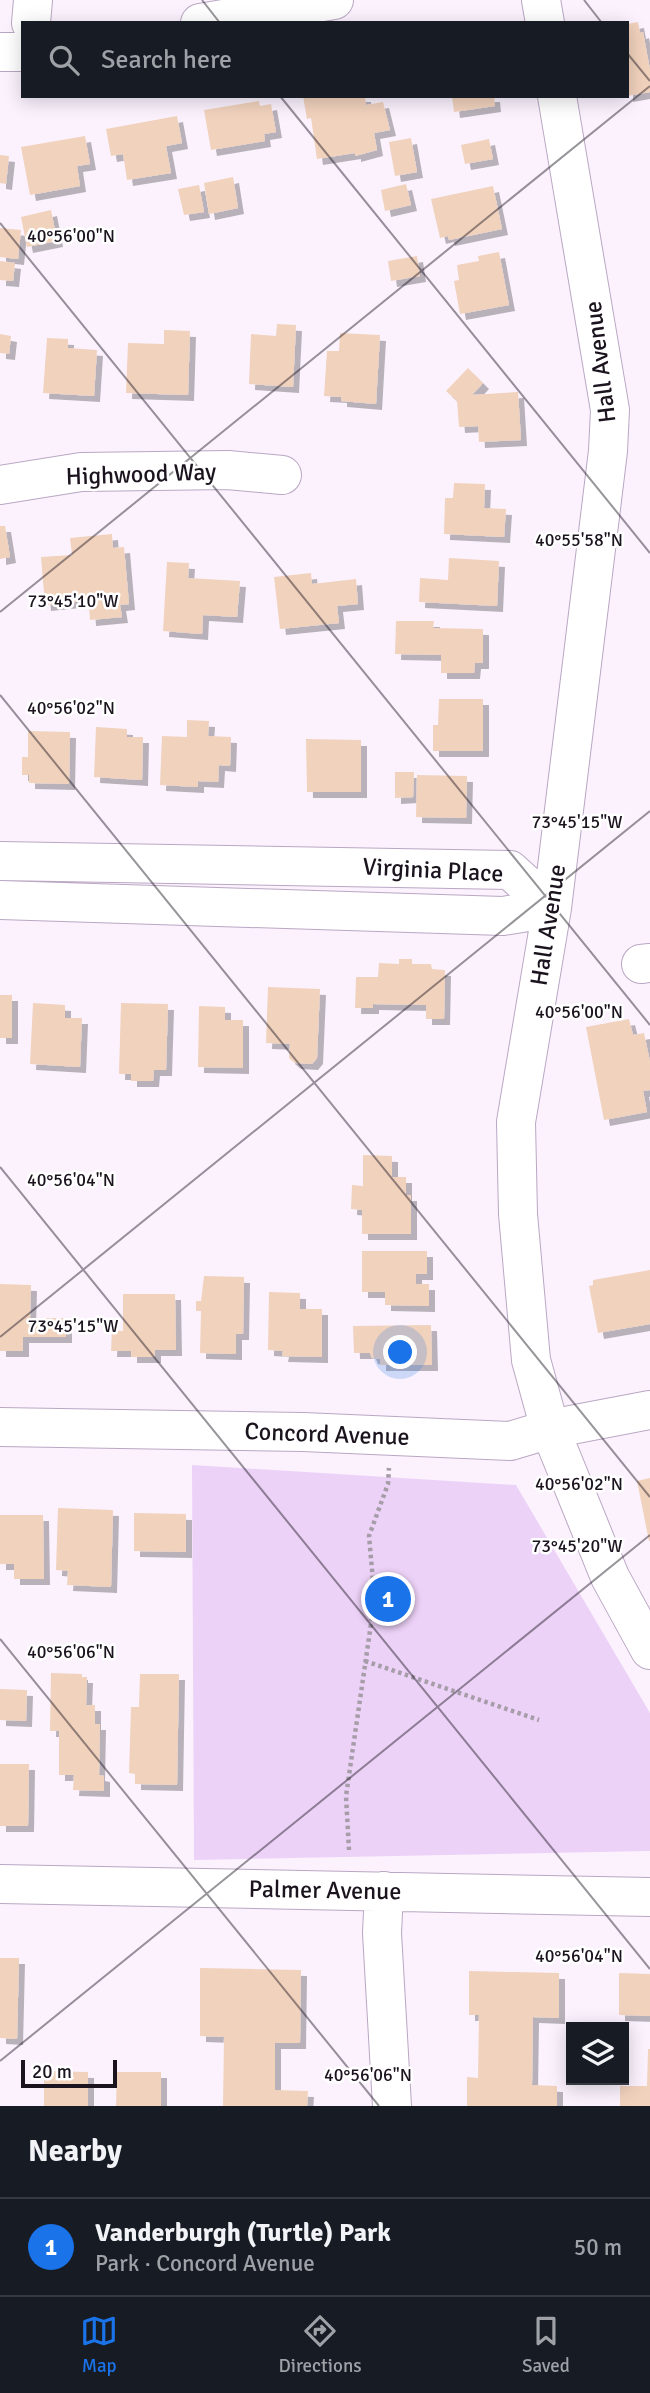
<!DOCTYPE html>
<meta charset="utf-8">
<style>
body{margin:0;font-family:Signika,sans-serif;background:#20242c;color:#f1f3f6}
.controls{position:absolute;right:21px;bottom:21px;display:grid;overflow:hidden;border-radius:0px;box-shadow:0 4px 18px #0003}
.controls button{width:63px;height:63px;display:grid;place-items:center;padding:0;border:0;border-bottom:2px solid #363941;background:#171b24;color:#f1f3f6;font:35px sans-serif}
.scale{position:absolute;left:21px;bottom:18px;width:96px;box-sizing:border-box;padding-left:7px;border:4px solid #1b131e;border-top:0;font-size:19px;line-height:24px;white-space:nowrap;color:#1b131e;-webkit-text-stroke:5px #fff;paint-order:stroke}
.you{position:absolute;left:401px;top:1353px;width:24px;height:24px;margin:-18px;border:5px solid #fff;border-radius:50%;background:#1a73e8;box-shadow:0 0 0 10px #1a73e833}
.badge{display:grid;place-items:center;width:46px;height:46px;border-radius:50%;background:#1a73e8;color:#fff;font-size:23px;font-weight:700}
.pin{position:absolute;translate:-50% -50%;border:4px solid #fff;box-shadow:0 2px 7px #0006}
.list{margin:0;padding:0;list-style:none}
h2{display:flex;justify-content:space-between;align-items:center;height:91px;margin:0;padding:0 28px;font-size:30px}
h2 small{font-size:23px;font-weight:400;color:#9ea1a6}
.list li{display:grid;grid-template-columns:46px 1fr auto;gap:21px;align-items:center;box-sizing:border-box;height:98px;padding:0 28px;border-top:2px solid #363941}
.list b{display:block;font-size:26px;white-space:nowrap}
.list p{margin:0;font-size:23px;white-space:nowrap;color:#9ea1a6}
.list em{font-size:23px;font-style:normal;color:#9ea1a6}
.icon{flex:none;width:38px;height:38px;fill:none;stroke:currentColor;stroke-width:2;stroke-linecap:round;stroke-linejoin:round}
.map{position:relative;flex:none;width:650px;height:2106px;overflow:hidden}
.search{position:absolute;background:#171b24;box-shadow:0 4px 18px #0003;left:21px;right:21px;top:21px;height:77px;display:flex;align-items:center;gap:18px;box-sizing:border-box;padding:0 24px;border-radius:0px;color:#9ea1a6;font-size:26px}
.sheet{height:189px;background:#171b24}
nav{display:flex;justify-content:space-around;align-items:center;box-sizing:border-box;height:98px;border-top:2px solid #363941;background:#171b24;font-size:19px;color:#9ea1a6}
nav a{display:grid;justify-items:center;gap:4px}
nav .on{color:#1a73e8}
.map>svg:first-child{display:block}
.green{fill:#ecd2f7}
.building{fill:#f1d2bd;filter:url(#shadow)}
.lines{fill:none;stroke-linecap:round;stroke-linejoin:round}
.minor-casing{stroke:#baa7c3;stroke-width:40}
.path{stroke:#a69da9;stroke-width:4.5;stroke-dasharray:3.5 3.5;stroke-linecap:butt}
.minor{stroke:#fff;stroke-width:38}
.ticks{fill:none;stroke:#1b131e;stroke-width:2;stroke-opacity:0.45}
.labels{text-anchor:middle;stroke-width:5;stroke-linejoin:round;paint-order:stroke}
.street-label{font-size:24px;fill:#1b131e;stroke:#fff}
.ticks-label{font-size:18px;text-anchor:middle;fill:#1b131e;stroke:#fff;stroke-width:5;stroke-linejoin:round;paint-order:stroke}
</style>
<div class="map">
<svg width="650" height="2106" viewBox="0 0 650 2106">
<defs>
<filter id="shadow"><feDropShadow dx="6" dy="6" stdDeviation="0" flood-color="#0004"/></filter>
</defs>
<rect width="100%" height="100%" fill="#fbf2fe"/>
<!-- green -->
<path class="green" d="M192,1465L516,1485L650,1713V1851L194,1860Z"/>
<!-- building -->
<path class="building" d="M638,22L640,33L643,32L650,70V92L627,96V24Z
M303,96H365L366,105L383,102L390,130L374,133L377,150L355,156V153L317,159L311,118L307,119Z
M452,96H494L495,106L454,112Z
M259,101L260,106L271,104L276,132L264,134L265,141L211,150L204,110Z
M177,116L182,143L166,146L171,173L127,180L123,154L111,156L106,129Z
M85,136L90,164L77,166L80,186L30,195L21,147Z
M411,138L417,172L395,176L389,142Z
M489,139L493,159L465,164L461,145Z
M0,155L9,156L6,184L0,183Z
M233,177L238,208L209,214L204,183Z
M406,184L411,205L385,211L381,190Z
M199,185L204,212L184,215L178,189Z
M493,186L502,229L449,240L448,236L440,238L431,199Z
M51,210L57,241L27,247L21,217Z
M0,228L21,230L18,259L0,257Z
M499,252L509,305L460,314L454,281L459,280L457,265L479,261L478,256Z
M417,256L420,276L391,281L388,261Z
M0,261L15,263L13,281L0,280Z
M277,324L296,325L293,387L249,384L251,334L276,336Z
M164,330L190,331L188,395L126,393L128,343L164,344Z
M340,333L380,335L376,404L341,401V397L324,396L327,351H339Z
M0,334L11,336L9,354L0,353Z
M47,338L68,339V348L97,350L94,396L43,393Z
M468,368L483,383L472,395L518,392L521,440L479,442L478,426L459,427L457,401L446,391Z
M454,483L485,484L484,508L506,509L504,537L444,534L445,498H453Z
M0,526H5L10,557L0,559Z
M112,534L113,548L124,547L129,604L120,605L122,617L90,620L89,605H84V601L45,605L41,557L72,555L70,538Z
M449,558L499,561L497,606L419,602L420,578L448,580Z
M167,562L189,563L188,578L240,581L237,617L203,615L202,634L163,631Z
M311,573L312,584L356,579L358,604L337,606L339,623L280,629L274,577Z
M396,621H434L433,628L483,629V663H475L474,673H441V655L395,654Z
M439,699H483V751H433V725H438Z
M187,720L209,721L208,736L231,737L230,766L219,765L218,782L198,781V787L160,785L162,736L187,737Z
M96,727L127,729V737H143L142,780L94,777Z
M28,731L70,732L69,784L29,783V775H22V757H28Z
M306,739L361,740V792H307Z
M395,772H414L413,797L395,798Z
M417,775L467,776L466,818L416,817Z
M399,959H412V964H431L432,969L445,970L444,1019H426V1005L373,1004V1008H355L356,977H378L379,963L399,964Z
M268,987L320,989L317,1058L312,1064L295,1063L289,1058L290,1044L266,1043Z
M0,995H12V1038H0Z
M33,1003L65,1005V1018H82L80,1067L30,1064Z
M121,1003L168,1004L166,1070H154L153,1081H131V1074H119Z
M199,1006L225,1007V1020H243V1068L198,1067Z
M629,1019L633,1035L644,1033L650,1062V1090L643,1091L647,1112L604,1120L586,1027Z
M363,1155L392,1156V1177H406V1195H411V1234H362V1210L351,1209L352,1185L363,1186Z
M362,1251H427V1274H416V1284H429V1306L385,1305V1292H362Z
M650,1270V1324L598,1333L589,1286L593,1285V1280Z
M204,1276L244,1277L243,1334H236V1354L200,1353L201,1311H196V1301H201Z
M0,1284L31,1285L30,1318H66V1337H23V1351H0Z
M269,1292L300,1293V1309H322V1357L282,1356L283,1351L268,1350Z
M123,1294H175L176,1350H155V1357H131V1351H111L112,1330L123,1331Z
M431,1325L432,1365H380V1359L372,1358L370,1353H354L353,1326Z
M650,1478V1541H649L637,1481Z
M58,1508L113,1510L111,1587L67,1585L68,1571L56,1570Z
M134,1513L186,1514V1552L134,1551Z
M0,1515H43L44,1579H14V1564H0Z
M51,1673L82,1674V1677H87L86,1705H95V1724H100L99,1775L104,1776V1791L73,1790L74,1775H59V1731H50Z
M140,1674H179L177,1785L135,1784V1774L129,1773L131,1707H139Z
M0,1689L27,1690L26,1721L0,1720Z
M0,1764H29L28,1826H0Z
M0,1958H19L17,2039L0,2038Z
M200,1968L301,1970L300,2043H275V2090L308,2091L307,2106H223L224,2037L200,2036Z
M469,1971L559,1973V2018L533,2017L532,2085L557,2086V2106H467V2077L478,2078L479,2015H469Z
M619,1973L650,1974V2016L619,2015Z
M648,2049H650V2106H620V2086H647Z
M44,2071L88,2072V2106H44Z
M117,2072H161V2106H116Z"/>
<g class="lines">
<!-- minor casing -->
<g class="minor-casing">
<path id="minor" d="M541,0L545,23
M31,23L33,0
M200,23L334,0
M0,52H23
M557,96L610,410L608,451L552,908L516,1122L518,1214L531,1360L550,1429L610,1577L650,1650
M0,485L81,472L228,470L282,475
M0,861L510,870L552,908
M0,900L503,916L552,908
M641,964L650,963
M0,1427L303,1432L510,1441L550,1429L650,1410
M0,1884L650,1897
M384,1891L382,1933L392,2106"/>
</g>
<!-- path -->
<path class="path" d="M365,1661L539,1720
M349,1850L346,1796L372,1617L374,1592L369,1536L388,1484L389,1468"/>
<!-- minor -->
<use href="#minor" class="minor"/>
</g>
<!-- ticks -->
<path class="ticks" d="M202,0L220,23M584,0L602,23M627,53L650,81M280,96L650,553M0,223L650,1025M0,612L650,86M0,695L650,1497M0,1167L650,1969M0,1337L650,811M0,1639L379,2106M0,2061L650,1535"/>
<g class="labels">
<!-- street labels -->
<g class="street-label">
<text transform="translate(600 362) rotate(-97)" y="8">Hall Avenue</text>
<text transform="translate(141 474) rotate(-2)" y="8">Highwood Way</text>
<text transform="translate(433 870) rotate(3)" y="8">Virginia Place</text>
<text transform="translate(548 925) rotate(-81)" y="8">Hall Avenue</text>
<text transform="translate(327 1434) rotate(2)" y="8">Concord Avenue</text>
<text transform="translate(325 1890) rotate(1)" y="8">Palmer Avenue</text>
</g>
</g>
<g class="ticks-label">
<text x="71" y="242">40°56'00"N</text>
<text x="579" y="546">40°55'58"N</text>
<text x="73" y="607">73°45'10"W</text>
<text x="71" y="714">40°56'02"N</text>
<text x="577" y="828">73°45'15"W</text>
<text x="579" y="1018">40°56'00"N</text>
<text x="71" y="1186">40°56'04"N</text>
<text x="73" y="1332">73°45'15"W</text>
<text x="579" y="1490">40°56'02"N</text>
<text x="577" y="1552">73°45'20"W</text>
<text x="71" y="1658">40°56'06"N</text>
<text x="579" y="1962">40°56'04"N</text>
<text x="368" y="2081">40°56'06"N</text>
</g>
</svg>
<div class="controls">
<button><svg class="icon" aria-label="layers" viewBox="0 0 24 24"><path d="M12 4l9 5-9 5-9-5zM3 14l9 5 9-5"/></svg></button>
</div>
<div class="scale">20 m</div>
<div class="you"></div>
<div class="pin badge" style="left:388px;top:1599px">1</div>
<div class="search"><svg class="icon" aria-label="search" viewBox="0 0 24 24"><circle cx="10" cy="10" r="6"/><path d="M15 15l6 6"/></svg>Search here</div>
</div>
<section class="sheet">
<h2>Nearby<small></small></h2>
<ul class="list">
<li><span class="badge">1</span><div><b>Vanderburgh (Turtle) Park</b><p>Park · Concord Avenue</p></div><em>50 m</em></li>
</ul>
</section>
<nav>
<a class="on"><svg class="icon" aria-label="map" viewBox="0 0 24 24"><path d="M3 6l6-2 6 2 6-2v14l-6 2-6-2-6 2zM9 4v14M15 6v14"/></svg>Map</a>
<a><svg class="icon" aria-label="directions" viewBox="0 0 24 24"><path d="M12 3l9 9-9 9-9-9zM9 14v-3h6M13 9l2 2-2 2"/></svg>Directions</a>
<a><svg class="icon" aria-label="saved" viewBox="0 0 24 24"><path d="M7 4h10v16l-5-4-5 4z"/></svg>Saved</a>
</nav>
